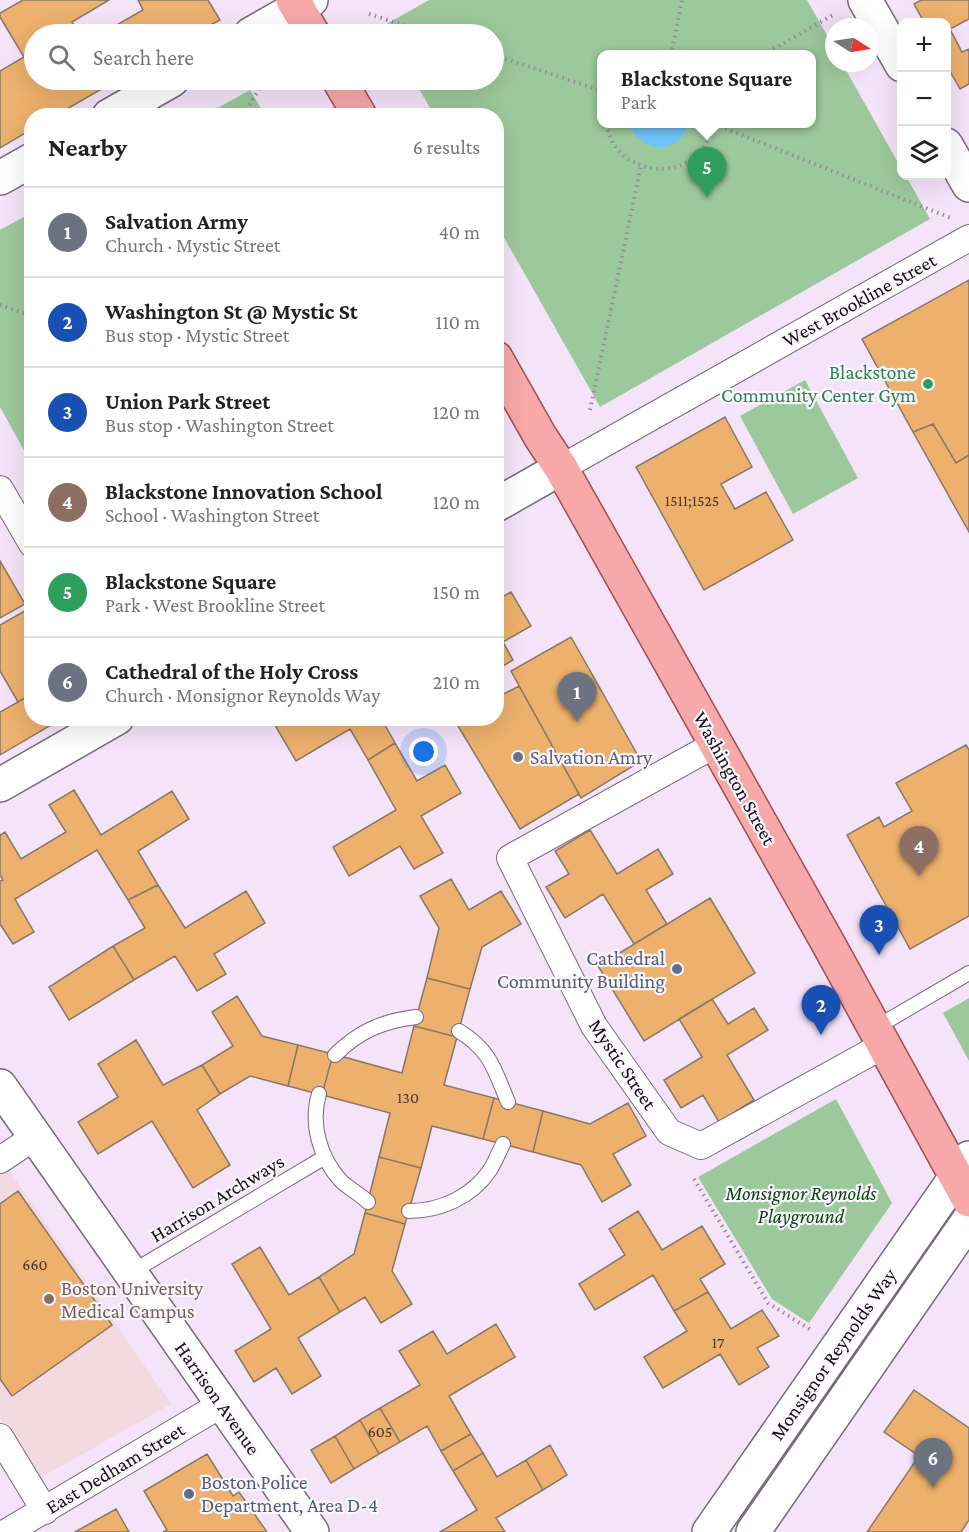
<!DOCTYPE html>
<meta charset="utf-8">
<style>
body{margin:0;font-family:"Crimson Pro",serif;background:#f2f2f2;color:#222}
.controls{position:absolute;right:18px;top:18px;display:grid;overflow:hidden;border-radius:12px;box-shadow:0 6px 24px #0002}
.controls button{width:54px;height:54px;display:grid;place-items:center;padding:0;border:0;border-bottom:2px solid #e0e0e0;background:#fff;color:#222;font:30px sans-serif}
.compass{position:absolute;left:825px;top:18px;width:54px;height:54px;border-radius:50%;background:#fff;box-shadow:0 6px 24px #0002;rotate:102deg}
.you{position:absolute;left:424px;top:752px;width:21px;height:21px;margin:-15px;border:4px solid #fff;border-radius:50%;background:#1a73e8;box-shadow:0 0 0 9px #1a73e833}
.badge{display:grid;place-items:center;width:39px;height:39px;border-radius:50%;background:#0f766e;color:#fff;font-size:20px;font-weight:700}
.pin{position:absolute;translate:-50% -50px;filter:drop-shadow(0 2px 3px #0008)}
.pin::after{content:'';position:absolute;top:32px;width:21px;height:18px;background:inherit;clip-path:polygon(0 0,100% 0,50% 100%)}
.popup{position:absolute;left:597px;top:50px;width:219px;height:78px;box-sizing:border-box;display:grid;place-content:center;border-radius:12px;background:#fff;filter:drop-shadow(0 2px 4px #0005);font-size:20px;white-space:nowrap;color:#767676}
.popup b{font-size:22px;color:#222}
.popup::after{content:'';position:absolute;left:50%;top:100%;margin-left:-12px;border:12px solid transparent;border-top-color:#fff}
.list{margin:0;padding:0;list-style:none}
h2{display:flex;justify-content:space-between;align-items:center;height:78px;margin:0;padding:0 24px;font-size:26px}
h2 small{font-size:20px;font-weight:400;color:#767676}
.list li{display:grid;grid-template-columns:39px 1fr auto;gap:18px;align-items:center;box-sizing:border-box;height:90px;padding:0 24px;border-top:2px solid #e0e0e0}
.list b{display:block;font-size:22px;white-space:nowrap}
.list p{margin:0;font-size:20px;white-space:nowrap;color:#767676}
.list em{font-size:20px;font-style:normal;color:#767676}
.icon{flex:none;width:33px;height:33px;fill:none;stroke:currentColor;stroke-width:2;stroke-linecap:round;stroke-linejoin:round}
.map{position:relative;flex:none;width:969px;height:1532px;overflow:hidden}
.search{position:absolute;background:#fff;box-shadow:0 6px 24px #0002;left:24px;top:24px;width:480px;height:66px;display:flex;align-items:center;gap:15px;box-sizing:border-box;padding:0 21px;border-radius:33px;color:#767676;font-size:22px}
.panel{position:absolute;background:#fff;box-shadow:0 6px 24px #0002;left:24px;top:108px;width:480px;height:618px;border-radius:24px}
.map>svg:first-child{display:block}
.education{fill:#f3d9e0}
.green{fill:#9cc99b;fill-rule:evenodd}
.water{fill:#70c3f8}
.building{fill:#edb06d;stroke:#887867;stroke-width:1.5}
.lines{fill:none;stroke-linecap:round;stroke-linejoin:round}
.service-casing{stroke:#77697a;stroke-width:16}
.minor-casing{stroke:#77697a;stroke-width:28}
.secondary-casing{stroke:#77697a;stroke-width:36}
.primary-casing{stroke:#a44d50;stroke-width:36}
.path{stroke:#968a99;stroke-width:4;stroke-dasharray:1.5 4.5;stroke-linecap:butt}
.service{stroke:#fff;stroke-width:14}
.minor{stroke:#fff;stroke-width:26}
.secondary{stroke:#fff;stroke-width:33}
.primary{stroke:#f7a9aa;stroke-width:33}
.leisure-dot{fill:#2e9e5b;stroke:#fcf6fe;stroke-width:2}
.worship-dot{fill:#6b7280;stroke:#fcf6fe;stroke-width:2}
.service-dot{fill:#5c6f8a;stroke:#fcf6fe;stroke-width:2}
.education-dot{fill:#8d6e63;stroke:#fcf6fe;stroke-width:2}
.labels{text-anchor:middle;stroke-width:4.5;stroke-linejoin:round;paint-order:stroke}
.number-label{font-size:16px;fill:#4a362a}
.street-label{font-size:20px;fill:#130e14;stroke:#fcf6fe}
.leisure-label{font-size:20px;fill:#27864d;stroke:#fcf6fe;text-anchor:end}
.worship-label{font-size:20px;fill:#5b616d;stroke:#fcf6fe;text-anchor:start}
.service-label{font-size:20px;fill:#4e5e75;stroke:#fcf6fe;text-anchor:end}
.park-label{font-size:20px;font-style:italic;fill:#02490a;stroke:#fcf6fe}
.education-label{font-size:20px;fill:#785e54;stroke:#fcf6fe;text-anchor:start}
</style>
<div class="map">
<svg width="969" height="1532" viewBox="0 0 969 1532">
<rect width="100%" height="100%" fill="#f5e4f9"/>
<!-- education -->
<path class="education" d="M0,1157L171,1404L35,1481L0,1418Z"/>
<!-- green -->
<path class="green" d="M429,0H807L834,48V63H842L901,168L902,176H906L930,219L600,407L497,225L496,116L434,115L414,80H494V34H388L383,26ZM602,55H812V124H602Z
M250,90L265,115H205Z
M31,213V463L0,407V230Z
M805,380L858,478L793,514L740,416Z
M969,998V1061L943,1013Z
M836,1099L892,1203L809,1323L772,1299L698,1177Z"/>
<!-- water -->
<path class="water" d="M628,124H688C678,157 642,153 628,124Z"/>
<!-- building -->
<path class="building" d="M23,0H109L72,22L79,34H34V80H117L55,116H32V129L0,148V71L24,57L0,17V13Z
M138,0H208L220,20L194,34H101L143,10Z
M921,0H969V19L950,29L962,52L969,49V84L960,89L946,64V22H924L914,4Z
M969,280V455L956,463L933,424L913,432L862,339Z
M725,417L752,467L721,484L735,509L766,492L793,540L704,590L636,467Z
M933,424L956,463L969,455V532L913,432Z
M0,561L25,604L0,618Z
M511,592L531,626L503,642L513,660L496,670V600Z
M28,609L32,616V694L18,702L0,671V625Z
M571,637L641,761L581,798L511,671Z
M519,686L579,794L520,829L455,721L460,718H496V698Z
M32,694V718H63L0,755V712Z
M289,718H381L395,743L368,760L350,729L296,761L276,727Z
M395,743L417,781L445,765L461,793L421,816L443,853L414,869L400,846L349,876L333,847L396,810L368,760Z
M966,745L969,750V916L910,949L847,835L879,817L884,827L912,811L896,783Z
M74,790L101,835L172,791L189,819L138,851L158,885L128,900L97,850L15,899L34,932L13,944L0,924V881L3,880L0,875V835L5,832L21,859L66,832L49,805Z
M590,830L617,874L658,849L673,874L646,890L667,924L634,944L603,894L565,918L546,887L569,874L555,851Z
M451,879L469,910L501,891L521,924L482,947L470,989L427,978L439,928L420,896Z
M158,885L185,928L246,891L265,923L214,954L226,974L197,991L175,956L134,980L113,946L145,928L128,900Z
M710,898L755,973L644,1041L598,966Z
M113,946L134,980L69,1020L49,987Z
M427,978L470,989L457,1037L414,1026Z
M237,996L262,1036L298,1045L288,1086L250,1076L220,1094L202,1065L233,1046L212,1012Z
M712,999L728,1024L754,1008L768,1030L727,1055L754,1100L719,1122L703,1095L681,1108L664,1080L702,1057L679,1019Z
M414,1026L457,1037L444,1085L494,1098L483,1139L432,1126L421,1168L379,1157L390,1113L322,1095L333,1054L402,1073Z
M136,1040L163,1085L202,1065L220,1094L197,1110L230,1165L193,1188L152,1121L98,1154L78,1122L118,1097L98,1064Z
M298,1045L333,1054L322,1095L288,1086Z
M494,1098L543,1111L533,1152L483,1139Z
M628,1103L646,1136L613,1154L631,1185L602,1202L581,1165L533,1152L543,1111L590,1124Z
M379,1157L421,1168L405,1224L365,1213Z
M18,1191L112,1325L12,1396L0,1379V1204Z
M638,1211L662,1250L702,1226L725,1264L700,1279L708,1292L674,1311L653,1275L595,1310L579,1284L625,1255L609,1229Z
M365,1213L405,1224L392,1271L412,1304L381,1323L365,1297L340,1312L319,1277L354,1254Z
M260,1247L289,1295L319,1277L340,1312L298,1338L321,1376L292,1394L276,1368L254,1382L235,1351L271,1329L232,1264Z
M708,1292L731,1329L762,1310L779,1336L757,1348L769,1367L739,1385L720,1354L663,1388L644,1357L687,1331L674,1311Z
M496,1324L515,1357L449,1396L471,1434L441,1451L427,1426L400,1442L380,1408L420,1385L399,1351L433,1331L447,1354Z
M914,1390L969,1428V1520L961,1532H867L919,1456L884,1432Z
M380,1408L400,1442L379,1454L360,1420Z
M360,1420L379,1454L354,1469L335,1436Z
M471,1434L483,1453L453,1471L441,1451Z
M335,1436L354,1469L331,1483L311,1450Z
M550,1445L567,1475L543,1490L526,1460Z
M483,1453L497,1477L526,1460L543,1490L496,1518L505,1532H440L477,1510L453,1471Z
M207,1454L233,1496L239,1492L267,1532H163L167,1530L144,1491Z
M116,1509L129,1532H75Z"/>
<g class="lines">
<!-- service casing -->
<g class="service-casing">
<path id="service" d="M875,1028L969,973
M459,1031C491,1051 494,1069 508,1102
M335,1055C359,1031 383,1021 416,1017
M319,1094C310,1124 320,1159 342,1182C350,1189 361,1195 368,1202
M409,1211C440,1211 472,1197 490,1170C495,1162 499,1152 503,1144
M130,1273L325,1157"/>
</g>
<!-- minor casing -->
<g class="minor-casing">
<path id="minor" d="M561,468L969,238
M0,489L32,544
M716,744L510,858L594,1026L669,1132L701,1146L884,1045
M0,1160L36,1136
M0,1437L45,1511
M7,1532L222,1404"/>
</g>
<!-- secondary casing -->
<g class="secondary-casing">
<path id="secondary" d="M865,0L902,65
M251,34L311,0
M109,116L172,80
M946,145L969,185
M0,178L32,160
M496,505L561,468
M0,785L117,718
M0,1086L312,1532
M709,1532L969,1158
M753,1532L969,1220"/>
</g>
<!-- primary casing -->
<g class="primary-casing">
<path id="primary" d="M293,0L313,34
M339,80L360,116
M496,358L540,436L561,468L829,945L969,1200"/>
</g>
<!-- path -->
<path class="path" d="M369,14L431,34
M494,55L602,91
M671,55L682,0
M763,55L833,15
M245,116L246,110L265,80
M607,124C611,165 664,182 695,157C705,148 709,137 713,125
M714,124L951,218
M0,305L32,316
M590,410L641,166
M694,1179L768,1303L811,1330"/>
<!-- service -->
<use href="#service" class="service"/>
<!-- minor -->
<use href="#minor" class="minor"/>
<!-- secondary -->
<use href="#secondary" class="secondary"/>
<!-- primary -->
<use href="#primary" class="primary"/>
</g>
<!-- markers -->
<circle class="leisure-dot" cx="928" cy="384" r="6"/>
<circle class="worship-dot" cx="518" cy="757" r="6"/>
<g class="service-dot">
<circle cx="677" cy="969" r="6"/>
<circle cx="189" cy="1494" r="6"/>
</g>
<circle class="education-dot" cx="49" cy="1299" r="6"/>
<g class="labels">
<!-- number labels -->
<g class="number-label">
<text x="692" y="506">1511;1525</text>
<text x="408" y="1103">130</text>
<text x="35" y="1270">660</text>
<text x="718" y="1348">17</text>
<text x="380" y="1437">605</text>
</g>
<!-- street labels -->
<g class="street-label">
<text transform="translate(859 300) rotate(-29)" y="7">West Brookline Street</text>
<text transform="translate(735 778) rotate(61)" y="7">Washington Street</text>
<text transform="translate(623 1064) rotate(56)" y="7">Mystic Street</text>
<text transform="translate(217 1198) rotate(-31)" y="7">Harrison Archways</text>
<text transform="translate(833 1354) rotate(-55)" y="7">Monsignor Reynolds Way</text>
<text transform="translate(218 1398) rotate(55)" y="7">Harrison Avenue</text>
<text transform="translate(115 1468) rotate(-31)" y="7">East Dedham Street</text>
</g>
<!-- leisure labels -->
<g class="leisure-label">
<text x="916" y="379">Blackstone<tspan x="916" dy="23">Community Center Gym</tspan></text>
</g>
<!-- worship labels -->
<g class="worship-label">
<text x="530" y="764">Salvation Amry</text>
</g>
<!-- service labels -->
<g class="service-label">
<text x="665" y="965">Cathedral<tspan x="665" dy="23">Community Building</tspan></text>
<text x="201" y="1489" text-anchor="start">Boston Police<tspan x="201" dy="23">Department, Area D-4</tspan></text>
</g>
<!-- park labels -->
<g class="park-label">
<text x="801" y="1200">Monsignor Reynolds<tspan x="801" dy="23">Playground</tspan></text>
</g>
<!-- education labels -->
<g class="education-label">
<text x="61" y="1295">Boston University<tspan x="61" dy="23">Medical Campus</tspan></text>
</g>
</g>
</svg>
<div class="controls">
<button>+</button>
<button>−</button>
<button><svg class="icon" aria-label="layers" viewBox="0 0 24 24"><path d="M12 4l9 5-9 5-9-5zM3 14l9 5 9-5"/></svg></button>
</div>
<svg class="compass" viewBox="-18 -18 36 36"><path d="M0-13l5 13h-10z" fill="#e53935"/><path d="M0 13l5-13h-10z" fill="#767676"/></svg>
<div class="you"></div>
<div class="pin badge" style="left:577px;top:722px;background:#6b7280">1</div>
<div class="pin badge" style="left:821px;top:1035px;background:#1a4fb4">2</div>
<div class="pin badge" style="left:879px;top:955px;background:#1a4fb4">3</div>
<div class="pin badge" style="left:919px;top:876px;background:#8d6e63">4</div>
<div class="pin badge" style="left:707px;top:197px;background:#2e9e5b">5</div>
<div class="popup"><b>Blackstone Square</b>Park</div>
<div class="pin badge" style="left:933px;top:1488px;background:#6b7280">6</div>
<div class="search"><svg class="icon" aria-label="search" viewBox="0 0 24 24"><circle cx="10" cy="10" r="6"/><path d="M15 15l6 6"/></svg>Search here</div>
<section class="panel">
<h2>Nearby<small>6 results</small></h2>
<ul class="list">
<li><span class="badge" style="background:#6b7280">1</span><div><b>Salvation Army</b><p>Church · Mystic Street</p></div><em>40 m</em></li>
<li><span class="badge" style="background:#1a4fb4">2</span><div><b>Washington St @ Mystic St</b><p>Bus stop · Mystic Street</p></div><em>110 m</em></li>
<li><span class="badge" style="background:#1a4fb4">3</span><div><b>Union Park Street</b><p>Bus stop · Washington Street</p></div><em>120 m</em></li>
<li><span class="badge" style="background:#8d6e63">4</span><div><b>Blackstone Innovation School</b><p>School · Washington Street</p></div><em>120 m</em></li>
<li><span class="badge" style="background:#2e9e5b">5</span><div><b>Blackstone Square</b><p>Park · West Brookline Street</p></div><em>150 m</em></li>
<li><span class="badge" style="background:#6b7280">6</span><div><b>Cathedral of the Holy Cross</b><p>Church · Monsignor Reynolds Way</p></div><em>210 m</em></li>
</ul>
</section>
</div>
